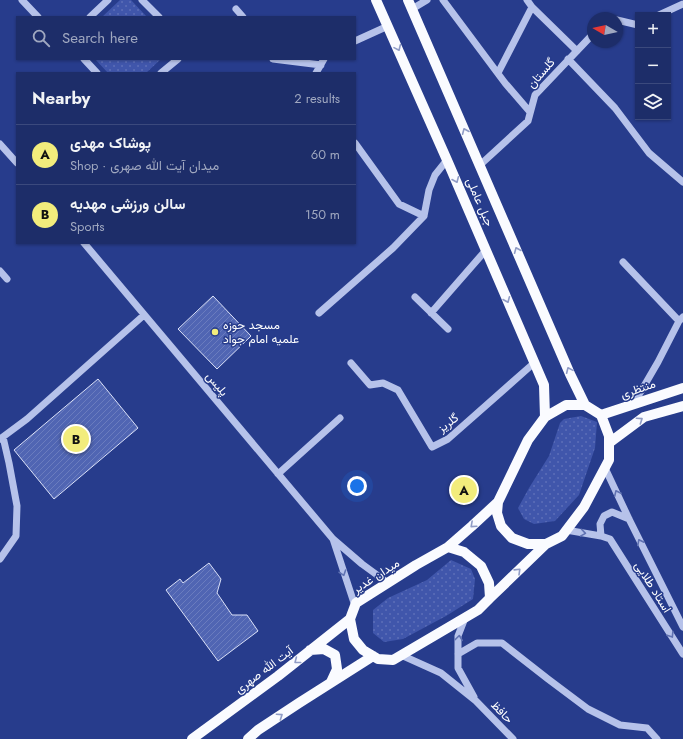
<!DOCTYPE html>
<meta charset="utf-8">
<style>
body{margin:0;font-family:Jost,Vazirmatn,sans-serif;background:#2a3971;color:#f1f3f6}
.controls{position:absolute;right:12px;top:12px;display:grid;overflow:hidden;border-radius:0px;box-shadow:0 1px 3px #0004}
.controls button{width:36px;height:36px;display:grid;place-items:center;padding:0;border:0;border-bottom:1px solid #3b497d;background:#1d2d69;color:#f1f3f6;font:20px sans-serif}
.compass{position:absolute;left:587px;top:12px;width:36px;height:36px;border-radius:50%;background:#1d2d69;box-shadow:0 1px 3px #0004;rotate:279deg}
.you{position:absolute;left:357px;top:486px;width:14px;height:14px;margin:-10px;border:3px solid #fff;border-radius:50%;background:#1a73e8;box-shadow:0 0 0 6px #1a73e833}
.badge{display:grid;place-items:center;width:26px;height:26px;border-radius:50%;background:#f2ec7c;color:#111;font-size:13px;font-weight:700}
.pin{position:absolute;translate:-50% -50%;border:2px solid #fff;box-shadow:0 1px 4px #0006}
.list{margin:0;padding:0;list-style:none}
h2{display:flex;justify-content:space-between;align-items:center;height:52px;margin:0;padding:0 16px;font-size:17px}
h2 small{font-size:13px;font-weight:400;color:#a0a8c0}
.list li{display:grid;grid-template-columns:26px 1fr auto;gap:12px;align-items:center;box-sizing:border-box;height:60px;padding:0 16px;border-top:1px solid #3b497d}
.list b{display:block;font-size:15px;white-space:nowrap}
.list p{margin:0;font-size:13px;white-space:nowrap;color:#a0a8c0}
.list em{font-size:13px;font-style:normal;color:#a0a8c0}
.icon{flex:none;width:22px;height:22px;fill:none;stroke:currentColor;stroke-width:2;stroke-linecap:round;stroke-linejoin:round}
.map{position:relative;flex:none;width:683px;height:739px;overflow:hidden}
.search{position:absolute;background:#1d2d69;box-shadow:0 1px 3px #0004;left:16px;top:16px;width:340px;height:44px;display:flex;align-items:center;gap:10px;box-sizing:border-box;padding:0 14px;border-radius:0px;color:#a0a8c0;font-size:15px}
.panel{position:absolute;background:#1d2d69;box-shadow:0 1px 3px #0004;left:16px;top:72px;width:340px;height:172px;border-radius:0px}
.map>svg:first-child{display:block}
.grass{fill:url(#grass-dots)}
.building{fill:url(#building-hatch);stroke:#dbe1f8}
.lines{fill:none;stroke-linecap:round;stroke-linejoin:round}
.minor{stroke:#b6c2ea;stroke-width:7}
.major{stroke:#fafbff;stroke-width:10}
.oneway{stroke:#909cc6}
.oneway2{stroke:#6072b2}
.poi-dot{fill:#f2ec7c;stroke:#273c8c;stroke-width:1.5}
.labels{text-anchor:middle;stroke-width:3;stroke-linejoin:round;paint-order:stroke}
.street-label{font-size:12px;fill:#fff;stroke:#273c8c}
.poi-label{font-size:12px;fill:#fff;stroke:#273c8c;text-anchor:start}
</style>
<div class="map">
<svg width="683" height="739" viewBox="0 0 683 739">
<defs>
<pattern id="grass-dots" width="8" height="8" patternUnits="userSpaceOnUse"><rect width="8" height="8" fill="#4056ab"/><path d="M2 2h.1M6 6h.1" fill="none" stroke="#5d6fb8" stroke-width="1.8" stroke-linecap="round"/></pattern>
<pattern id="building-hatch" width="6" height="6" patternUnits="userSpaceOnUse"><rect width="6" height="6" fill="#5065b3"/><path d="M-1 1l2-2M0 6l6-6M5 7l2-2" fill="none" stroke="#6a7cbe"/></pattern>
</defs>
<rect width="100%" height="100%" fill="#273c8c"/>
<!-- grass -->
<path class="grass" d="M120,0H131L147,17H102Z
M95,59H161L146,73H108Z
M581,416L597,422L595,448L579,495L555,521L534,524L524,519L518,508L529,488L549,456L560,423L564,419Z
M451,560L471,569L475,579L473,599L446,616L403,639L384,642L373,633V610L388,598L427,580Z"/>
<!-- building -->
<path class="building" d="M213,296L251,336L217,369L178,329Z
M98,379L138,428L54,499L14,450Z
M209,563L221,579L217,593L232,615H247L258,631L218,661L166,590L180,579L183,583Z"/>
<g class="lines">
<!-- minor -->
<path class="minor" d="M22,0L38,17
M142,0L159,17
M443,0L505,83L530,112
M527,0L532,7L577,51
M236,9L243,17
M412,9L427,0
M659,15L683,4
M90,17L108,0
M617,20L638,25
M355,41L388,26
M84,59L97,73
M273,59L321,65
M568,59L615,108L649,153L683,182
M161,73L178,59
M316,73L324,59
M498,73L532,7
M355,143L399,204L424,216
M0,144L17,163
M480,165L528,121L535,95L593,34
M84,243L333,539L362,564L388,583
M623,262L679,321
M0,271L7,279
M415,297L448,329
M319,313L393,248L424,216L429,190L435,175L447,160
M431,313L486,250
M351,363L370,385L383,383L398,390L432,447L448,439L534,363
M633,405L658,362L679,321L683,317
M0,439L27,419L144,315
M605,468L629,519L683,627
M278,474L340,418
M566,530L601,536L610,539L683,654
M601,536L600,524L604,516L612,512L629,519
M333,539L355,606
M0,559L16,536L17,506L9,463L3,437
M465,618L458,636V668L474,697
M458,654L477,643H502L548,679L588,709L620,725L647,728L657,739
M401,655L441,673L476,701L513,739"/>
<!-- major -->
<path class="major" d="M376,0L447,160L544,385L545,417
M408,0L570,374L585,405
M601,415L683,388
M609,443L644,417L683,406
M448,547L472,526L498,502L528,440L545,417L566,405H585L601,415L609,436V460L584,507L562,536L546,544H528L512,538L501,526L497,513L498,502
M448,547L464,552L481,566L489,583L490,598L478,610L393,660L378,659L363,650L354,639L350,619L356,603L416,565Z
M490,598L546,544
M310,650L324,649L335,655L337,669L331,682
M192,739L278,676L350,619
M248,739L258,730L299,703L373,656"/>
</g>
<!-- one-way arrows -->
<defs><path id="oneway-chevron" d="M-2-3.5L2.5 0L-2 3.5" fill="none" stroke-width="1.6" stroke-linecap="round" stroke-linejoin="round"/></defs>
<g class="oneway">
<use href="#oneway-chevron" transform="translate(398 48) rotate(66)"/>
<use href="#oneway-chevron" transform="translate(465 131) rotate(-113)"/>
<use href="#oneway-chevron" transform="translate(456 180) rotate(67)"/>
<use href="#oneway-chevron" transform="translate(517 250) rotate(-113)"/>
<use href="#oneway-chevron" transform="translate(507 300) rotate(67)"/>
<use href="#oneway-chevron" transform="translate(569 370) rotate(-114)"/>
<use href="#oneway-chevron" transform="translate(640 420) rotate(-34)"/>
<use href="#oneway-chevron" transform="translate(473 525) rotate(138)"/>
<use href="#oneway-chevron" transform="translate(518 571) rotate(-44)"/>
<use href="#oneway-chevron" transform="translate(297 661) rotate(142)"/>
<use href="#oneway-chevron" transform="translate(280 716) rotate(-34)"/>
</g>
<g class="oneway2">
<use href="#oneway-chevron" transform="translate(617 493) rotate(-115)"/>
<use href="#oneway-chevron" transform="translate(583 533) rotate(9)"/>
<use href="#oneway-chevron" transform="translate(640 542) rotate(-117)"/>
<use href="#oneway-chevron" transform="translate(343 573) rotate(71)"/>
<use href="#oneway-chevron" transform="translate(671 635) rotate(58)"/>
<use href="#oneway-chevron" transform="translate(459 638) rotate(-83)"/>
</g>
<!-- markers -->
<circle class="poi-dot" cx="215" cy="332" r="4"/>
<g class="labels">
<!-- street labels -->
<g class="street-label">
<text transform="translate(541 73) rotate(-49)" y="4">گلستان</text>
<text transform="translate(480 202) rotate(67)" y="4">جبل عاملی</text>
<text transform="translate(217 384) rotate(50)" y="4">پلیس</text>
<text transform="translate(638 389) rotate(-19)" y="4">منتظری</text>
<text transform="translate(448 423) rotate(-38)" y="4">گلریز</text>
<text transform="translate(376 576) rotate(-33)" y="4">میدان غدیر</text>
<text transform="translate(653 587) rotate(58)" y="4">استاد طلایی</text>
<text transform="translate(264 670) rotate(-37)" y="4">آیت الله صهری</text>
<text transform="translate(502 712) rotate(46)" y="4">حافظ</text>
</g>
<!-- poi labels -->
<g class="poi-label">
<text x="223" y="329">مسجد حوزه<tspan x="223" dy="14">علمیه امام جواد</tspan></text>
</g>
</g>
</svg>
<div class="controls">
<button>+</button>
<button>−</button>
<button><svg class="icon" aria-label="layers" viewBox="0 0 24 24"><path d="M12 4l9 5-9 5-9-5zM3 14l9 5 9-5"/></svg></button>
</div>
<svg class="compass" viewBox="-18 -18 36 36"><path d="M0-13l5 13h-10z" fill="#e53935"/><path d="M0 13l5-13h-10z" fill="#a0a8c0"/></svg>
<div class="you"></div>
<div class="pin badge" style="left:464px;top:490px">A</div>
<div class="pin badge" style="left:76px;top:439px">B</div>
<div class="search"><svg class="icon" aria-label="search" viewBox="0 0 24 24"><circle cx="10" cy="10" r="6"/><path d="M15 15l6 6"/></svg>Search here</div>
<section class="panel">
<h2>Nearby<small>2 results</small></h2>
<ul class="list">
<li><span class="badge">A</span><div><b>پوشاک مهدی</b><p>Shop · میدان آیت الله صهری</p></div><em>60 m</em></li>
<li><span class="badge">B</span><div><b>سالن ورزشی مهدیه</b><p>Sports</p></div><em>150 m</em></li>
</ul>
</section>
</div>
